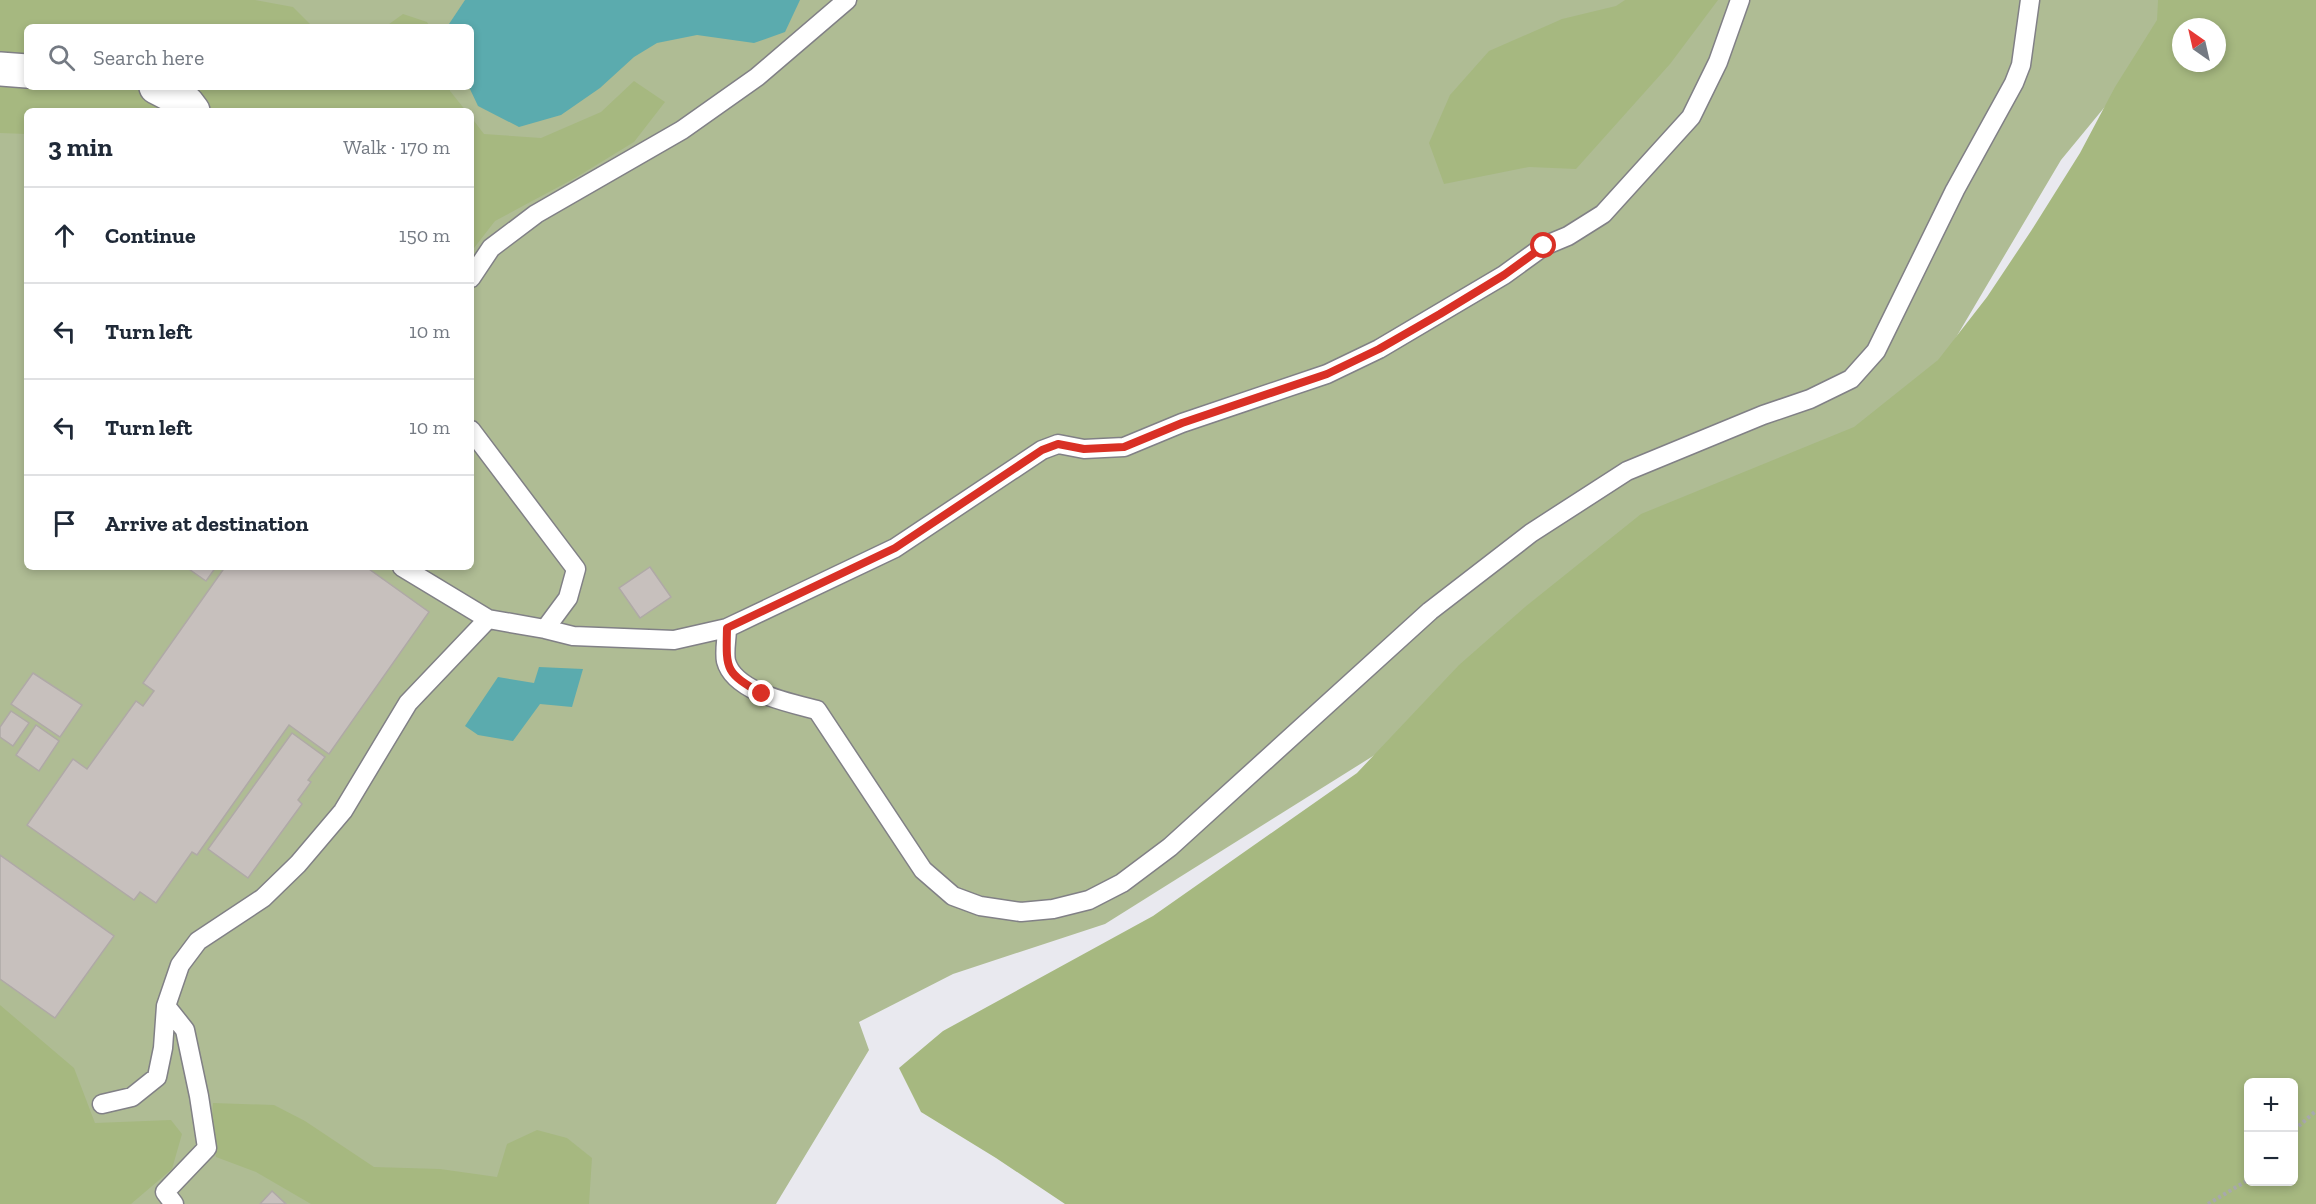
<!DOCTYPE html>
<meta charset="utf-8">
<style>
body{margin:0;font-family:"Zilla Slab",serif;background:#f6f6f7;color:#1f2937}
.controls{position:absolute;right:18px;bottom:18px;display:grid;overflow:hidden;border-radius:9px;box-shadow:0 3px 9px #0003}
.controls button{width:54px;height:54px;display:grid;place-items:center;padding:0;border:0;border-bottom:2px solid #e0e1e3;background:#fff;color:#1f2937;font:30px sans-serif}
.compass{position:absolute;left:2172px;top:18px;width:54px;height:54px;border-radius:50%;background:#fff;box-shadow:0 3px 9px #0003;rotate:326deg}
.stop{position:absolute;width:18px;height:18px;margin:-14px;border:4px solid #d93025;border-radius:50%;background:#fff}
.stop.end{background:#d93025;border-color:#fff;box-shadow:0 2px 6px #0008}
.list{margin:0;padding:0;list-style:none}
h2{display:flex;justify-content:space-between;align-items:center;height:78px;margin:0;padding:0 24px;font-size:26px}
h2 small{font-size:20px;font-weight:400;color:#747a83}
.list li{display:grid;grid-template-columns:39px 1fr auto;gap:18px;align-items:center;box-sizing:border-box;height:96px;padding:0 24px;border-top:2px solid #e0e1e3}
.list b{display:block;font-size:22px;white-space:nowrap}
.list em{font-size:20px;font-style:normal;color:#747a83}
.icon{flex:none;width:33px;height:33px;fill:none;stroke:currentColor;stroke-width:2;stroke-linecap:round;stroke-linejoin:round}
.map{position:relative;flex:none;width:2316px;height:1204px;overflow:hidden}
.search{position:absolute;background:#fff;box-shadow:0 3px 9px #0003;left:24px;top:24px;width:450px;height:66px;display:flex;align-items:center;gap:15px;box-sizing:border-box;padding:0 21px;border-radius:9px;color:#747a83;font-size:22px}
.panel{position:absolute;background:#fff;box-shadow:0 3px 9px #0003;left:24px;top:108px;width:450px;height:462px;border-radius:9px}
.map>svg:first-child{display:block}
.green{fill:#afbc94;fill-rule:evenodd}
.forest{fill:#a6b880;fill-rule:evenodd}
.water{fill:#5babae}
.building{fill:#c7c0bd;stroke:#afa9a6;stroke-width:1.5}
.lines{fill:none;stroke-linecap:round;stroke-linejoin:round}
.service-casing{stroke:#818086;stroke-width:21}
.minor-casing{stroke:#818086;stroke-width:36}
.path{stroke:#a8a8ad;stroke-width:4;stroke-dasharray:3 3;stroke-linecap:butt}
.service{stroke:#fff;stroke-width:18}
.minor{stroke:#fff;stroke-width:33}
.route{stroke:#d93025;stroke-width:8}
</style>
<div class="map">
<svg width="2316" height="1204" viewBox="0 0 2316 1204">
<rect width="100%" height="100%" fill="#e9e9ef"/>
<!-- green -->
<path class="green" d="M0,0H2204L2183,12L2061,160L1906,422L1105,924L953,974L859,1022L869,1050L776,1204H0ZM27,27H471V87H27ZM27,111H471V567H27Z"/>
<!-- forest -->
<path class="forest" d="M0,0H255L293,7L313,27H27V87H450V91L466,111H27V134L0,133Z
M1625,0H1718L1670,64L1576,169L1529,167L1444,184L1429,143L1450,95L1489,51L1562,19L1616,6Z
M2158,0H2316V1204H1065L996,1158L921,1112L899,1068L943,1031L1153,916L1357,773L1459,665L1525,607L1641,514L1854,427L1938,360L1987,297L2031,231L2080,153L2115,87L2157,20ZM2181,27H2217V63H2181ZM2294,1082V1182H2248V1082Z
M403,14L427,22L430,27H385Z
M634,81L665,102L634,142L575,178L495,221L471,252V117L484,134L541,138L601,112Z
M0,1005L74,1068L95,1123L171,1120L182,1134L172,1169L131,1204H0Z
M213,1103L274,1105L305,1121L374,1167L440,1169L497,1177L507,1144L537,1130L567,1138L592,1158L589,1204H311L256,1172L216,1157L211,1135Z"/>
<!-- water -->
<path class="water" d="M465,0H800L785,32L754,43L697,35L657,43L634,57L600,88L561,115L519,127L478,106L469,87L471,27H449V24Z
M539,667L583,669L572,707L540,704L513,741L478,735L465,726L498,677L534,683Z"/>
<!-- building -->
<path class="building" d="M186,567H216L206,581Z
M225,567H366L429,612L329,754L289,725L197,855L192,852L156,903L140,892L134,900L27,825L73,759L87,769L136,701L143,706L154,691L143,683Z
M650,567L671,597L640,618L619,588Z
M33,673L82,705L60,737L11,704Z
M11,711L29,723L13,746L0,737V727Z
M36,725L59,741L39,771L16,755Z
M292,733L325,757L308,780L311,782L298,800L302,804L248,878L208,849Z
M0,855L114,936L55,1018L0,979Z
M272,1191L286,1204H260Z"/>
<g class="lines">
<!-- service casing -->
<g class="service-casing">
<path id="service" d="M471,278L491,248L536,214L682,130L757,77L847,0
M471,430L576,569L568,598L545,629L573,636L674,640L727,628L895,548L1042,450L1058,444L1084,449L1124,447L1182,423L1327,374L1379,349L1504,275L1544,246L1568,236L1603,214L1691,117L1718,62L1740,0
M402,567L488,619
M727,628C727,638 724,651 726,661C734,692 790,703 817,710L923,870L953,896L980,906L1021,912L1053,909L1089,900L1122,883L1170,847L1430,611L1531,533L1627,471L1763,415L1810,399L1851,379L1876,351L1955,190L2014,83L2021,65L2030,0
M166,1006L185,1030L199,1096L207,1148L165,1192L174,1204
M102,1104L132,1097L157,1077L163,1048L166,1006L180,965L198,941L263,898L298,864L343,811L408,703L488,619L545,629"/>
</g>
<!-- minor casing -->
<g class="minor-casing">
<path id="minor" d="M0,69L27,71
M156,87L187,103L193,111"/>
</g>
<!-- path -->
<path class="path" d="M2294,1130L2316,1111
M2208,1204L2248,1180"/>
<!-- service -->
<use href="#service" class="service"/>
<!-- minor -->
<use href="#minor" class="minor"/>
</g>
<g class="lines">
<!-- route -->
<path class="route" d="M762,694C725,672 726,671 727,628L895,548L1042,450L1058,444L1084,449L1124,447L1182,423L1327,374L1379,349L1440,314L1504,275L1544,246"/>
</g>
</svg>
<div class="controls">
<button>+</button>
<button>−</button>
</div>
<svg class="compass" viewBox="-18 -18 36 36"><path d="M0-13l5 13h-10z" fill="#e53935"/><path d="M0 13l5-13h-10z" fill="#747a83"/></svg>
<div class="stop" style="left:1544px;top:246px"></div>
<div class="stop end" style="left:762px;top:694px"></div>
<div class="search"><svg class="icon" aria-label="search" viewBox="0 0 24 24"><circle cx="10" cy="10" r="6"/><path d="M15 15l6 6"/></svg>Search here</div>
<section class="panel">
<h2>3 min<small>Walk · 170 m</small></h2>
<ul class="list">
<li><svg class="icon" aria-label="ahead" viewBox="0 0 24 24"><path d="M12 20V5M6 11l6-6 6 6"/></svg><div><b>Continue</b></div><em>150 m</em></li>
<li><svg class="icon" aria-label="left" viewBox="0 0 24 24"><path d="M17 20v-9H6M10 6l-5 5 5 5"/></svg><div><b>Turn left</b></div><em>10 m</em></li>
<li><svg class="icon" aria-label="left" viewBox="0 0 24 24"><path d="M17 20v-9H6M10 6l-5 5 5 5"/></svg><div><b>Turn left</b></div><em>10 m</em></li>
<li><svg class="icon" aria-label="arrive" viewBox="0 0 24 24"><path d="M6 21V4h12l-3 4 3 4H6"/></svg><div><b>Arrive at destination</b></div></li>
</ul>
</section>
</div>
